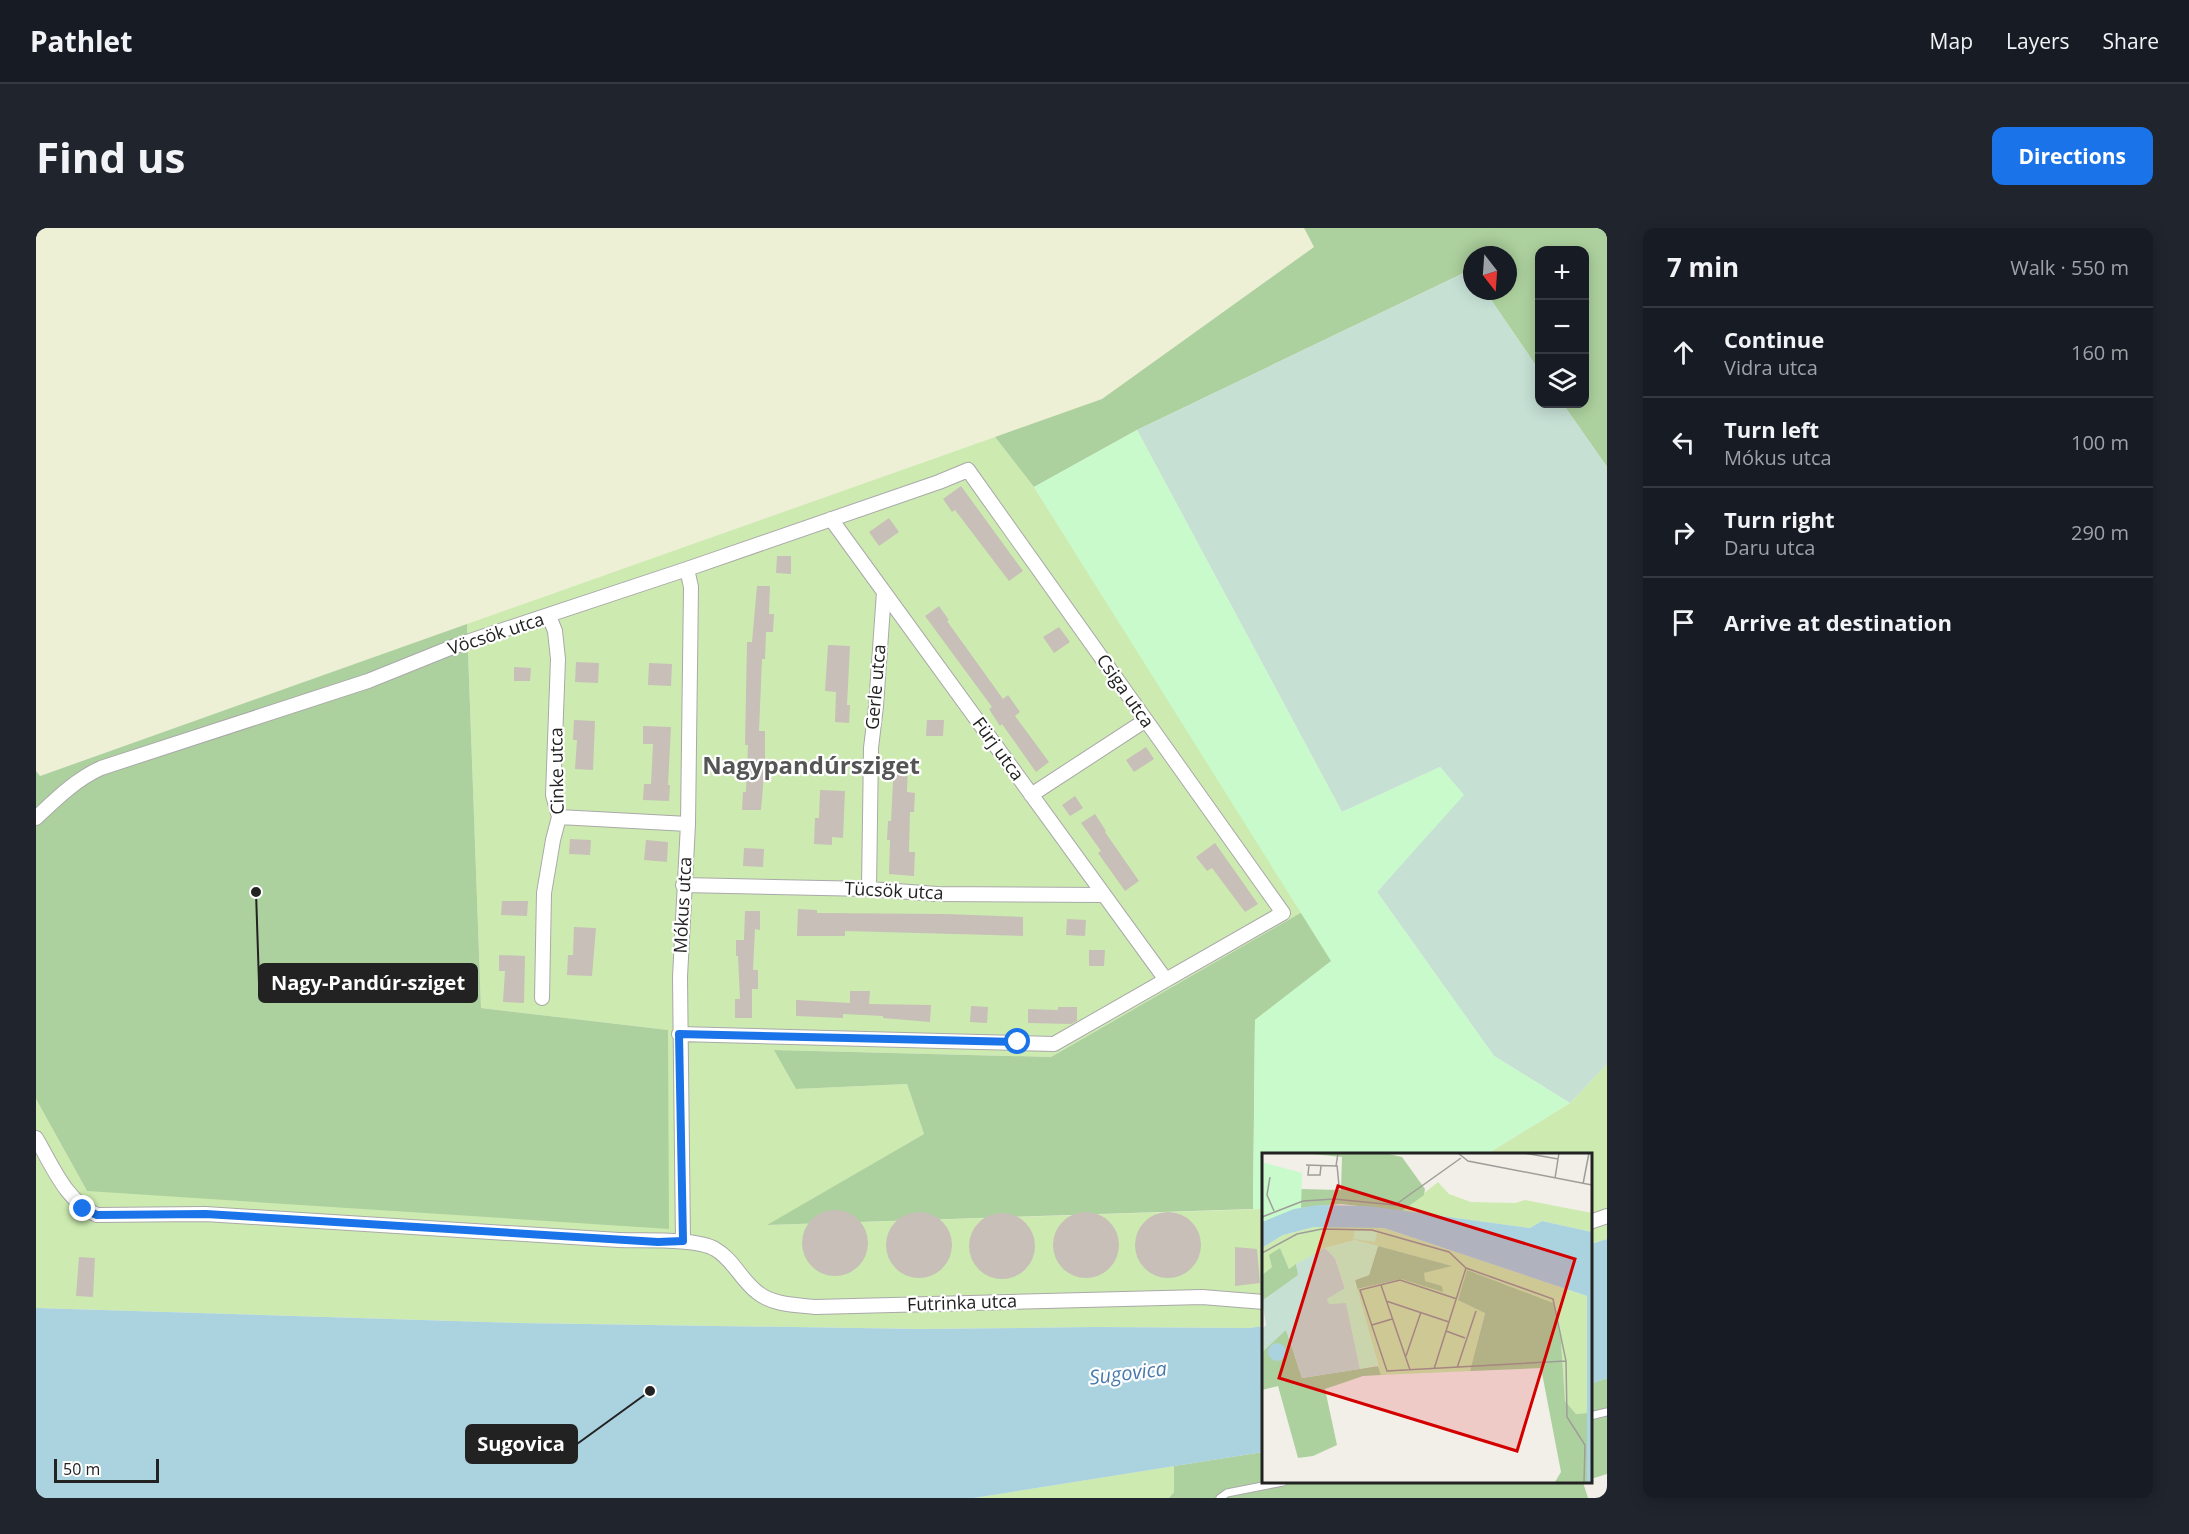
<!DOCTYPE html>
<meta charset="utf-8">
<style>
body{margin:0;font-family:"Open Sans",sans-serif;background:#20242c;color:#f1f3f6}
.controls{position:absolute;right:18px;top:18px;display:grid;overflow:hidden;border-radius:12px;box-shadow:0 3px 15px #0003}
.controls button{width:54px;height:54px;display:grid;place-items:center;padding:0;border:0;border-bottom:2px solid #363941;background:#171b24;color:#f1f3f6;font:30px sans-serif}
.compass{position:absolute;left:1427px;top:18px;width:54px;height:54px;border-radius:50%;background:#171b24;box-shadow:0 3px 15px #0003;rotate:163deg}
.scale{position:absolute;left:18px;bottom:15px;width:105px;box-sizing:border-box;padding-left:6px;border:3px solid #222;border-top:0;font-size:16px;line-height:21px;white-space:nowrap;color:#222;-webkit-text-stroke:4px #fff;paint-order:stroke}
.stop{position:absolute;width:18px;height:18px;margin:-14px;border:4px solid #1a73e8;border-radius:50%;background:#fff}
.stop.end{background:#1a73e8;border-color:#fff;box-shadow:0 2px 6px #0008}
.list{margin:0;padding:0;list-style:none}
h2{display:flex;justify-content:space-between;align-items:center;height:78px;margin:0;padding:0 24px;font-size:26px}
h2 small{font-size:20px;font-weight:400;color:#9ea1a6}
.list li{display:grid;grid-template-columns:39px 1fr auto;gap:18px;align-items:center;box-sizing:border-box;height:90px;padding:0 24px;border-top:2px solid #363941}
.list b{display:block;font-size:22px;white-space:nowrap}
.list p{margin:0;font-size:20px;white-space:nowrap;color:#9ea1a6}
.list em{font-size:20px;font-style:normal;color:#9ea1a6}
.icon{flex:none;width:33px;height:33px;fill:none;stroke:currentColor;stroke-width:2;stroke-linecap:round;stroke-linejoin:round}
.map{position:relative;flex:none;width:1571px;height:1270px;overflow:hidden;border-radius:12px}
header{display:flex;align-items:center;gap:36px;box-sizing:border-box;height:84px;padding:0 30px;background:#171b24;border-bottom:2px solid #363941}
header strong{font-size:28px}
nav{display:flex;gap:33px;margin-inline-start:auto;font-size:21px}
.intro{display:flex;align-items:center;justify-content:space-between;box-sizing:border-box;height:144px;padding:0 36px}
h1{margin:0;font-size:42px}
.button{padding:15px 27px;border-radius:12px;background:#1a73e8;color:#fff;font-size:21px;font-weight:700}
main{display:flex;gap:36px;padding:0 36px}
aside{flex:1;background:#171b24;border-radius:12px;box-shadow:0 3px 15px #0003}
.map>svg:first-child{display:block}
.farmland{fill:#eef0d5}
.grass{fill:#cdebb0}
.forest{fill:#add19e}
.wetland{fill:#c6e0d4}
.park{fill:#c8facc}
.water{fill:#aad3df}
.building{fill:#c7bfb8}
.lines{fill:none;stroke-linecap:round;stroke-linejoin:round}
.service-casing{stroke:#a9a9a9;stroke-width:9}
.minor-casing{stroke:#a9a9a9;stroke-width:16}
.service{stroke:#fff;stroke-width:7}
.minor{stroke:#fff;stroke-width:14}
.route{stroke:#1a73e8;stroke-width:8}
.labels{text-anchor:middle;stroke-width:4.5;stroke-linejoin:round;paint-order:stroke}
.street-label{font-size:18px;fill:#222;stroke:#fff}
.water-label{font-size:20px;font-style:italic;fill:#4a7aab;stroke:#fff}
.district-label{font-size:24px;font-weight:bold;fill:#555;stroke:#fff}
.inset-road{fill:none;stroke:#9f9d99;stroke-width:1.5}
.view{fill:#d40000;fill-opacity:0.15;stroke:#d40000;stroke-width:3}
.inset-edge{fill:none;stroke:#222;stroke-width:3}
.leader{fill:none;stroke:#222;stroke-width:2}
.callout-dot{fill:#222;stroke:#fff;stroke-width:2}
.callout{fill:#222;stroke:#222;stroke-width:2}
.callout-label{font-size:20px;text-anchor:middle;font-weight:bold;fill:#fff}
</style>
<header>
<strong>Pathlet</strong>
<nav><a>Map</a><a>Layers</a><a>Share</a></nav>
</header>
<div class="intro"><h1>Find us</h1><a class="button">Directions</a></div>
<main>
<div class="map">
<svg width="1571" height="1270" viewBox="0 0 1571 1270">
<rect width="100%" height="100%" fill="#f2efe9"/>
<!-- farmland -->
<path class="farmland" d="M0,0H1268L1278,19L1066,171L3,548L0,543Z"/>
<!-- grass -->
<path class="grass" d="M959,209L998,259L1266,684L1015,829L739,822L760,861L871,856L888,906L732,997L1227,981V1098L1213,1100L1058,1099L886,1101L484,1095L0,1080V871L51,963L632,802L445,780L431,396Z
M1571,836V1011L1555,1016L1554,926H1451L1534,875Z
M1138,1238V1264L1133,1270H938Z"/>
<!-- forest -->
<path class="forest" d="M1268,0H1571V239L1527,176H1548V22H1504L1503,142L1449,63H1472V27H1436V45L1434,42L1101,202L998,259L959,209L1066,171L1278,19Z
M431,396L445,780L632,802L633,1001L51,963L0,871V543L4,548Z
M1266,684L1296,733L1219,792L1217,981L731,997L888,906L871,856L760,861L738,822L1015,829Z
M1571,1150V1246L1555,1251L1554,1156Z
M1227,1224L1228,1254H1547L1552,1270H1133L1138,1264V1238Z"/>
<!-- wetland -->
<path class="wetland" d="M1434,42L1436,45V63H1449L1503,142L1504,176H1527L1571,239V836L1534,875L1458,828L1341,664L1427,566L1404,539L1306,584L1101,202Z"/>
<!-- park -->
<path class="park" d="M1101,202L1306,584L1404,539L1428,567L1341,664L1458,828L1534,875L1451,926H1228L1227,981H1217L1219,792L1295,733L998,259Z"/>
<!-- water -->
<path class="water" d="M1571,1011V1150L1555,1156V1016Z
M0,1080L484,1095L886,1101L1058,1099L1213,1100L1227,1098V1224L938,1270H0Z"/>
<!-- building -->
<path class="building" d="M925,258L987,343L973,353L919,282L916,284L907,271Z
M853,290L863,304L843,318L833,304Z
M741,328H755V346L740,345Z
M721,358H734L733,386H738L737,404H730L729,431H726L723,503H729V535L725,582H706L707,564H710L712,517H709L711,414H716Z
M903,378L913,392L911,393L967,471L972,467L984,484L979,488L1013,534L1000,544L966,496L964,498L953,481L956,479L889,388Z
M1023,399L1034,414L1018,425L1007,409Z
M792,417L814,418L811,477H814L813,495L799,494L800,464L789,463Z
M540,434L563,435L562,455L539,454Z
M613,435L636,436L635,458L612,457Z
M478,439L495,440L494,453H478Z
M538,492L559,493L557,542L539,541L541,512H537Z
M891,492H908L907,508H890Z
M607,498L635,499L632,557H634L633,573L607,572L608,556H615L617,516H607Z
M1110,519L1118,531L1098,544L1090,532Z
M858,534L872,535L871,564L879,565L878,584H874L873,624H879L878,648L853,646L854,612H851L852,593H855Z
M784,562L809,563L807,610L796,609V617L778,616L779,590H783Z
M1039,568L1047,580L1034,588L1026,577Z
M1059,586L1070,603L1069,604L1103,653L1089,663L1062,625L1065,623L1045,595Z
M534,611L555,612L554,627L533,626Z
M610,612L632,614L631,634L608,632Z
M1179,615L1222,676L1209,684L1176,640L1171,643L1160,629Z
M708,620L728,621L727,639L707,638Z
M466,673H492L491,688L465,687Z
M762,681L781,682V685L910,686L987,689V708L809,703V708H761Z
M709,683H724V702L719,701L717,742H722V761H716V790H699V771H704L702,728H700V712H708Z
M1031,691L1050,692L1049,708L1030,707Z
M538,699L560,700L556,748L531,747L532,727H537Z
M1053,722H1069L1068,738H1053Z
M463,727L489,728L488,775L467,774L469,743H463Z
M814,763H834L833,776L895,777L894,794L847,790V788L807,786V790L760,788V772L814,775Z
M935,778L952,779L951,795L934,794Z
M1022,779H1041V793L1035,796L992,795V781L1022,782Z
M766 1015a33 33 0 1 1 66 0a33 33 0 1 1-66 0Z
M1017 1017a33 33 0 1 1 66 0a33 33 0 1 1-66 0Z
M850 1017a33 33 0 1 1 66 0a33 33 0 1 1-66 0Z
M1099 1017a33 33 0 1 1 66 0a33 33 0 1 1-66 0Z
M933 1018a33 33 0 1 1 66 0a33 33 0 1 1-66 0Z
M1199,1019L1221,1021L1224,1055L1199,1058Z
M43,1029L59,1030L57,1069L40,1068Z"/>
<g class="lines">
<!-- service casing -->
<g class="service-casing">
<path id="service" d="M1554,1188L1571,1184
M1184,1270L1191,1265L1247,1254"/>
</g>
<!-- minor casing -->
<g class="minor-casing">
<path id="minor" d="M795,291L1130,752
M995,567L1110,492
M523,589L652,596
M0,590C20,571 39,552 65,540L332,453L419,418L651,341L903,254L932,242L1247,685L1018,816L643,806
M647,657L833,661L901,666L1068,667
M833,661L835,520L840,478L848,364
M506,770L508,665L517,612L523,589L517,567L522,431L519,403L513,388
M0,910C17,939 30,973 61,987L169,986L583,1012C607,1013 661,1010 679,1021C697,1031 705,1052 721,1064C736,1077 761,1077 779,1079L1166,1069L1228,1074
M1554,994L1571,988
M647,1013L644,749L652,596L655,359L651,341"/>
</g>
<!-- service -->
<use href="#service" class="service"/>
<!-- minor -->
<use href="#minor" class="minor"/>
</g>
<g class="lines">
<!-- route -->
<path class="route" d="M47,981L61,987L170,986L622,1014L647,1013L643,806L982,814"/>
</g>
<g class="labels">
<!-- street labels -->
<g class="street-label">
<text transform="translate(460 406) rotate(-18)" y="6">Vöcsök utca</text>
<text transform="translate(840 459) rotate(-85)" y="6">Gerle utca</text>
<text transform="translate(1089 463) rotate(55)" y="6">Csiga utca</text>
<text transform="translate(962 521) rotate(54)" y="6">Fürj utca</text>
<text transform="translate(521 543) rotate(-91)" y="6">Cinke utca</text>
<text transform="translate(858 663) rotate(3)" y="6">Tücsök utca</text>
<text transform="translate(647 677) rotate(-87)" y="6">Mókus utca</text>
<text transform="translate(926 1075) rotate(-2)" y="6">Futrinka utca</text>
</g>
<!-- water labels -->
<g class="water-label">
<text transform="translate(1092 1145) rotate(-7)" y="7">Sugovica</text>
</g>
<!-- district labels -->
<g class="district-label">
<text x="775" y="546">Nagypandúrsziget</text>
</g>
</g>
<!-- overview -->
<g transform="translate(1226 925)">
<rect width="330" height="330" fill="#f2efe9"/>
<path d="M176,29L187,41L209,49L253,50L263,47L330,60V79L280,68L268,75L140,58ZM89,72L122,75L325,143V260L314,261L303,248L299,188L223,159L208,218L119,222L95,136L139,126L179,133L162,128V120L189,113L93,87L63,95L27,116L18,96L10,114L0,122V95L21,82L52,74Z" fill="#cdebb0"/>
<path d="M41,0H122L140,4L163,36L162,42L140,58L79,51L39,55V36L79,37L80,4ZM116,93L190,113L162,120L163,128L180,133L181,139L139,126L95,136L93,127L107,122ZM18,95L27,116L34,111L37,122L0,148V122L10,114L7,102ZM205,117L291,150L299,188L303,248L314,261L325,260V330H280L293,329L299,319L279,215L208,218L223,160L196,147ZM24,176L40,225L116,213L119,222L101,223L63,236L75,292L51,303L36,305L16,233L0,237V199Z" fill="#add19e"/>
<path d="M63,95L73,105L83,136L65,146L68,151L84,149L98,216L40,225L24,177L0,199V176L4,172L0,148L36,122L34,111Z" fill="#c6e0d4"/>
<path d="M0,9L40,20L39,55L0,69ZM93,76L115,79L113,89L91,86ZM93,87L116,93L107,122L93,127L116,212L98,216L84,150L67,151L65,146L83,135L73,105L63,95Z" fill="#c8facc"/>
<path d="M56,52L106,53L268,75L280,68L330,79V330H325V143L122,75L52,74L21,82L0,95V69L32,56ZM6 199a9 9 0 1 1 18 0a9 9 0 1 1-18 0Z" fill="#aad3df"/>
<path class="inset-road" d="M196,0L206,8L330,32M262,0L296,6M44,12L74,13L76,0M47,12L46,22H58L59,13M75,12L77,33M8,24L5,42L12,58M293,25L297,0M321,31L327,0M0,64L41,48L72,46L133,52L199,5M0,100L35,81L60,76L110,77L187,99L204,115L291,146L304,208L305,264L323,292L322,330M119,132L148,217M195,146L138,127L98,137L125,218L304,208M124,148L187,169M110,172L130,166M184,178L203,185M144,203L159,159M195,215L214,158M172,216L204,115"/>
<path class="view" d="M76,33L313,106L255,298L17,225Z"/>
<rect width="330" height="330" class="inset-edge"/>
</g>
<!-- callouts -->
<path class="leader" d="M220 664L223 755M614 1163L541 1216"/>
<g class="callout-dot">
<circle cx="220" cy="664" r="6"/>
<circle cx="614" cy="1163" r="6"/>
</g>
<g class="callout">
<rect x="223" y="736" width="218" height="38" rx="6"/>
<rect x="430" y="1197" width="111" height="38" rx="6"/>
</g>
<g class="callout-label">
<text x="332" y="762">Nagy-Pandúr-sziget</text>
<text x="485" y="1223">Sugovica</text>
</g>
</svg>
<div class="controls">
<button>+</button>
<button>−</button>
<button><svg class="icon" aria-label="layers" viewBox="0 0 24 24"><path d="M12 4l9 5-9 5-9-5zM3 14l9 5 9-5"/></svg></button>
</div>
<svg class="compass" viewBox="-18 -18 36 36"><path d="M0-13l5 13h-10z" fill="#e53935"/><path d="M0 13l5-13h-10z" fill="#9ea1a6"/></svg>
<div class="scale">50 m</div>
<div class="stop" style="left:982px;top:814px"></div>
<div class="stop end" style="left:47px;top:981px"></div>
</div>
<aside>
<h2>7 min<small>Walk · 550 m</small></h2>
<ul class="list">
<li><svg class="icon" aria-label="ahead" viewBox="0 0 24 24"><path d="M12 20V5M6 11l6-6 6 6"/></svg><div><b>Continue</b><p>Vidra utca</p></div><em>160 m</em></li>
<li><svg class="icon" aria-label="left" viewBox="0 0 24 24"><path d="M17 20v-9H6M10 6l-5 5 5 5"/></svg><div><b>Turn left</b><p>Mókus utca</p></div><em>100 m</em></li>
<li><svg class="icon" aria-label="right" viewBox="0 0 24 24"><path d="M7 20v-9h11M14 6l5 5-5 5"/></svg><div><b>Turn right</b><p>Daru utca</p></div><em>290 m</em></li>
<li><svg class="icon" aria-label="arrive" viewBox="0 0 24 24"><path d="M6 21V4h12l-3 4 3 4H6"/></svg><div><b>Arrive at destination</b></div></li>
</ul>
</aside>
</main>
